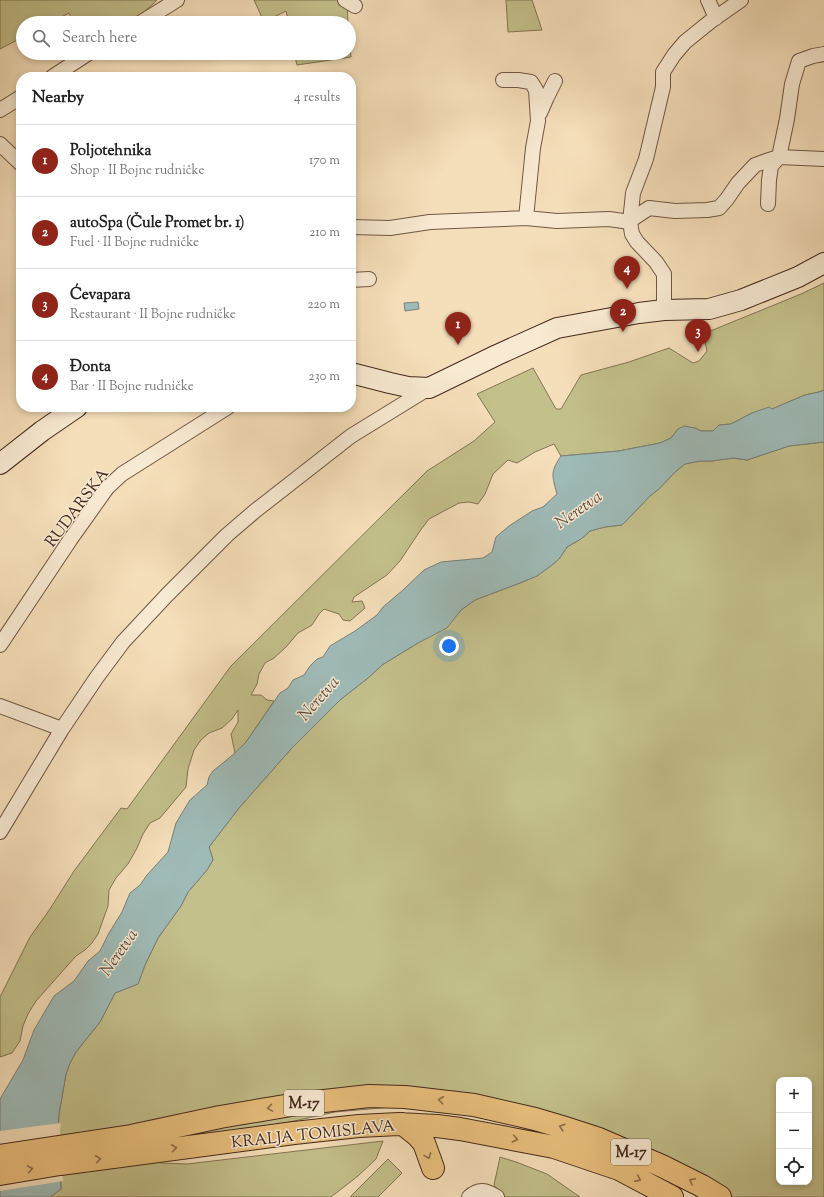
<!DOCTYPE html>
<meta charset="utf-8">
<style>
body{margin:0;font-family:"Sorts Mill Goudy",serif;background:#f6f6f6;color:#222}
.controls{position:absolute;right:12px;bottom:12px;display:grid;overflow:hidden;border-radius:8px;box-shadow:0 2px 6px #0003}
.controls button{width:36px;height:36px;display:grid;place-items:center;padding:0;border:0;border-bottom:1px solid #e0e0e0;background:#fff;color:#222;font:20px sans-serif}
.you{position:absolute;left:449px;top:646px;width:14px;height:14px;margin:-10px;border:3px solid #fff;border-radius:50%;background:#1a73e8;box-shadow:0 0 0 6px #1a73e833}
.badge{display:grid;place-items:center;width:26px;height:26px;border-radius:50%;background:#8f2418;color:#fff;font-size:13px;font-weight:700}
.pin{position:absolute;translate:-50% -33px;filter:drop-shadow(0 1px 2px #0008)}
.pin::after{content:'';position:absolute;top:21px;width:14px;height:12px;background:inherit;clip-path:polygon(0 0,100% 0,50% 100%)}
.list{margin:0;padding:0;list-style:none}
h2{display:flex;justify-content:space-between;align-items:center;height:52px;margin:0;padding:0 16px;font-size:17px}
h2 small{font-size:13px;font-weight:400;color:#767676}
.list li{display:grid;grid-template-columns:26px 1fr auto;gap:12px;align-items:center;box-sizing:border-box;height:72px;padding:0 16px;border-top:1px solid #e0e0e0}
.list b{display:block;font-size:15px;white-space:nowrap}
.list p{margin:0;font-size:13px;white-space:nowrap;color:#767676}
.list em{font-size:13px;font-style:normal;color:#767676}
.icon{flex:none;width:22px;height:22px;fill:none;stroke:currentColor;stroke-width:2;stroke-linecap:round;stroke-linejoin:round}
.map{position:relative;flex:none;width:824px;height:1197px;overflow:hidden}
.search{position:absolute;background:#fff;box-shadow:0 2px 6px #0003;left:16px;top:16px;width:340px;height:44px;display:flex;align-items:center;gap:10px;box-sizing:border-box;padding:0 14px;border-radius:22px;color:#767676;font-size:15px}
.panel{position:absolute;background:#fff;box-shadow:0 2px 6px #0003;left:16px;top:72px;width:340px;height:340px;border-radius:16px}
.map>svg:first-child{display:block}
.green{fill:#c3c08b;stroke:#837454;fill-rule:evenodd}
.water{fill:#9fbbb8;stroke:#7a807a}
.pier{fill:#f5dfba}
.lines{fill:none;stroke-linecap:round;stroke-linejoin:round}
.street-casing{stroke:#705644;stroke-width:16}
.secondary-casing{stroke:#43281c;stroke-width:22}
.primary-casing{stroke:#43281c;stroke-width:24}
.street{stroke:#f8ead2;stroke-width:14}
.secondary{stroke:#f8ead2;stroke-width:20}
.primary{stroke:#eac07d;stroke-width:22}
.oneway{stroke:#8e6c48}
.labels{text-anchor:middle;stroke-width:3;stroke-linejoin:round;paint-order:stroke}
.shield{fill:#f8ead2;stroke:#796253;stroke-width:1}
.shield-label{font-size:15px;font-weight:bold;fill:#43281c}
.street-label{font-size:16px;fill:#43281c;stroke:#f8ead2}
.water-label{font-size:17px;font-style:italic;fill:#5a4d43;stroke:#f8ead2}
</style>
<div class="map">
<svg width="824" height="1197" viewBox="0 0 824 1197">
<rect width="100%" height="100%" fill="#f5dfba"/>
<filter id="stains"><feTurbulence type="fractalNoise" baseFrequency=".005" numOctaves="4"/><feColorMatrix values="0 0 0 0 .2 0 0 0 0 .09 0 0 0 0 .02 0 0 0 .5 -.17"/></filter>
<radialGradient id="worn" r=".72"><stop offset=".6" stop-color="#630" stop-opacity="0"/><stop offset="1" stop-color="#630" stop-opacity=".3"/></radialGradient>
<!-- green -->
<path class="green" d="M0,0H157L153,4L131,23H74L69,13L50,23H23V37L0,49Z
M254,0H347L348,23H289L286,11L264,22Z
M506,0H532L542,30L508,32Z
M349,32L351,57L297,65L294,53H349Z
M824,283V390L819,392L805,395L772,409L752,413L731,424L719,425L713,431H701L695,428L678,429L671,438L660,443L619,451L561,456L554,444L535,452L517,463L508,460L493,474L485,494L478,504L469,502L459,503L429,519L420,531L400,561L387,575L354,597L352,602L362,601L365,608L350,621L343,620L339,614L324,609L319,614L312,625L298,633L286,647L274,658L265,663L259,674L257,684L251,695H261L267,700L274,701L246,742L235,753L231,734L238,722V710L232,719L222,728L209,733L201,740L194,750L188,769L186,787L160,818L150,823L143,834L137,848L128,864L116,878L109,890L108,906L98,934L92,943L85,950L76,956L36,1001L28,1014L23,1026L20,1041L12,1053L0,1057V997L30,937L50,909L74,871L121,808L127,809L231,666L427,471L474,441L495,422L477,394L533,368L556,409H561L581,375L629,362L669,348L693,363L699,361L707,351L703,334L801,294Z
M824,442V1197H720L629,1151L405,1097L59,1147L58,1132L59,1114L66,1074L70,1063L76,1052L100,1022L115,993L138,984L145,965L158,938L181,906L188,892L207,870L213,860L209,847L239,808L291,749L340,700L368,678L382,665L418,643L454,618L461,610L475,600L520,583L537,576L552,565L559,559L567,547L581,539L590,531L605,527L622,525L650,496L659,489L675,472L685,464L700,461H712L733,458L747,460L789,446ZM779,1080H809V1182H779Z
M356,1106L392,1107L335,1112L285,1123L136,1146L229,1123Z
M383,1141L376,1159L358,1176L331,1197H50L61,1189L60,1164L135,1153L161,1163L187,1164Z
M500,1157L516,1162L547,1174L580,1197H504L494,1185Z
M388,1159L402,1173L378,1197H350Z"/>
<!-- water -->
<path class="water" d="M418,302L419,309L405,311L404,303Z
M824,390V442L789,446L747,460L733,458L712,461H700L685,464L675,472L659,489L650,496L622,525L605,527L590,531L581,539L567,547L559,559L552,565L537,576L520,583L475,600L461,610L447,628L418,643L382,665L368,678L340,700L291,749L239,808L209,847L213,860L207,870L188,892L181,906L158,938L145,965L138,984L115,993L100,1022L76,1052L70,1063L66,1074L59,1114L58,1132L61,1189L50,1197H0V1099L23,1060L34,1030L54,996L74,981L88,961L100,951L109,933L122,912L130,893L140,885L147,875L168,852L176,823L190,800L207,785L209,777L213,771L235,753L246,742L280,693L288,688L293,680L304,675L310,666L317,659L323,657L330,646L355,631L377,615L383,607L403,590L424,570L441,562L483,558L492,552L496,537L509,526L532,511L543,507L557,494C552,476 550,472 561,456L619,451L660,443L671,438L678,429L684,426L695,428L701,431H713L719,425L731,424L752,413L769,407L772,409L805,395L819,392Z"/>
<!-- pier -->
<path class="pier" d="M61,1123L60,1132L63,1181L0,1191V1131Z"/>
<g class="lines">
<!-- street casing -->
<g class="street-casing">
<path id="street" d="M345,0L355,6
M708,0L716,18
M140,23L177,0
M52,77L89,53
M503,80H518L531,82L536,90L538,121L533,148L526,218
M0,110L21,97
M540,113L547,97L555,81
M0,144L21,164
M768,204L769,180L771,166L779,157L787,119L792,84L799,61L813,56L824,54
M631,220L649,208L675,211L707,210L719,208L727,199L738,183L755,165L766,161L779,157L824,159
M351,227L390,228L430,222L526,218L557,221L609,219L630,222
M351,280L369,279
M664,310V274L656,262L637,242L632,234L630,222L633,193L646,159L663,87V72L674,55L685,42L711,21L741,0
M0,645L70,540L107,488L122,474L228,407
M0,706L62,729
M0,832L62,729L97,677L123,642L167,595L227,535L255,511L351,436L429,388
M469,1197C479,1188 486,1190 497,1197"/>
</g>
<!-- secondary casing -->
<g class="secondary-casing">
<path id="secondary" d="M351,373L390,383L408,387L429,388L497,355L557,328L639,313L664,310L709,309L741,300L798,277L824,263
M0,464L42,431L77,407"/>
</g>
<!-- primary casing -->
<g class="primary-casing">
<path id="primary" d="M403,1124L417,1135L424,1143L433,1168
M0,1156L131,1136L220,1117L297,1104L369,1096L405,1097L474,1105L535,1119L562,1127L599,1139L662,1166L702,1186L720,1197
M0,1174L60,1164L294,1133L359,1126L399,1124L437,1126L460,1129L554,1147L619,1169L672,1197"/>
</g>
<!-- street -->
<use href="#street" class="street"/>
<!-- secondary -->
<use href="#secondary" class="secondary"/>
<!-- primary -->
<use href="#primary" class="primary"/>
</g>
<!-- one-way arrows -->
<defs><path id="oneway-chevron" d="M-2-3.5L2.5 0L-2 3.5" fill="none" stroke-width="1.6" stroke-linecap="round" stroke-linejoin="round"/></defs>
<g class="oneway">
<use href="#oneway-chevron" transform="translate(441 1100) rotate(-174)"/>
<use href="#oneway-chevron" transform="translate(270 1108) rotate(171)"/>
<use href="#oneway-chevron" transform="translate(562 1127) rotate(-163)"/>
<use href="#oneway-chevron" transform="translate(515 1139) rotate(12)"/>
<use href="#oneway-chevron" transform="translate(174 1148) rotate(-7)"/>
<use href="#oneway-chevron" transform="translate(428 1156) rotate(70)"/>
<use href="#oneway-chevron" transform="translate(98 1159) rotate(-8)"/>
<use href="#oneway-chevron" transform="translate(30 1169) rotate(-10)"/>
<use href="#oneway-chevron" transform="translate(638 1179) rotate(26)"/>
<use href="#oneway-chevron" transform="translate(692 1181) rotate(-153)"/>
</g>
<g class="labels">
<!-- shield labels -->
<g class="shield">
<rect x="284" y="1090" width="40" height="26" rx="3"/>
<rect x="611" y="1139" width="40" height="26" rx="3"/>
</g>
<g class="shield-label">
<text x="304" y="1108">M-17</text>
<text x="631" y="1157">M-17</text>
</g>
<!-- street labels -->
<g class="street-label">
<text transform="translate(76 507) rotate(-53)" y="6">RUDARSKA</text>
<text transform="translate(313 1133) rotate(-6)" y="6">KRALJA TOMISLAVA</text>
</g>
<!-- water labels -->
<g class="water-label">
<text transform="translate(578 509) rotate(-35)" y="6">Neretva</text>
<text transform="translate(318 698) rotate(-49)" y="6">Neretva</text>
<text transform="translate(118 952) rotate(-55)" y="6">Neretva</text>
</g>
</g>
<rect width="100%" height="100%" filter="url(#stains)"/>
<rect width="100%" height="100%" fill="url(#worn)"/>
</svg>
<div class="controls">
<button>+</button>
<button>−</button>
<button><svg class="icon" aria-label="locate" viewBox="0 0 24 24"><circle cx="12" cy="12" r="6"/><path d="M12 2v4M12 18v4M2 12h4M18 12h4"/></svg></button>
</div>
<div class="you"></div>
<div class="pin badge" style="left:458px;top:345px">1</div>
<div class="pin badge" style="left:623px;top:332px">2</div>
<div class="pin badge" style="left:698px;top:352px">3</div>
<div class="pin badge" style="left:627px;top:289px">4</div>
<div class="search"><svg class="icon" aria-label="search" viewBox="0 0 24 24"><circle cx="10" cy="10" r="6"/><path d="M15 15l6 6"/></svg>Search here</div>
<section class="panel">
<h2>Nearby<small>4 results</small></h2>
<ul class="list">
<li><span class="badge">1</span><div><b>Poljotehnika</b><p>Shop · II Bojne rudničke</p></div><em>170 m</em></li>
<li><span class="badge">2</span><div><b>autoSpa (Čule Promet br. 1)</b><p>Fuel · II Bojne rudničke</p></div><em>210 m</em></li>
<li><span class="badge">3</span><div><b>Ćevapara</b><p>Restaurant · II Bojne rudničke</p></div><em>220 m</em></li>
<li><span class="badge">4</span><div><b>Đonta</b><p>Bar · II Bojne rudničke</p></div><em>230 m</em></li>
</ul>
</section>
</div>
